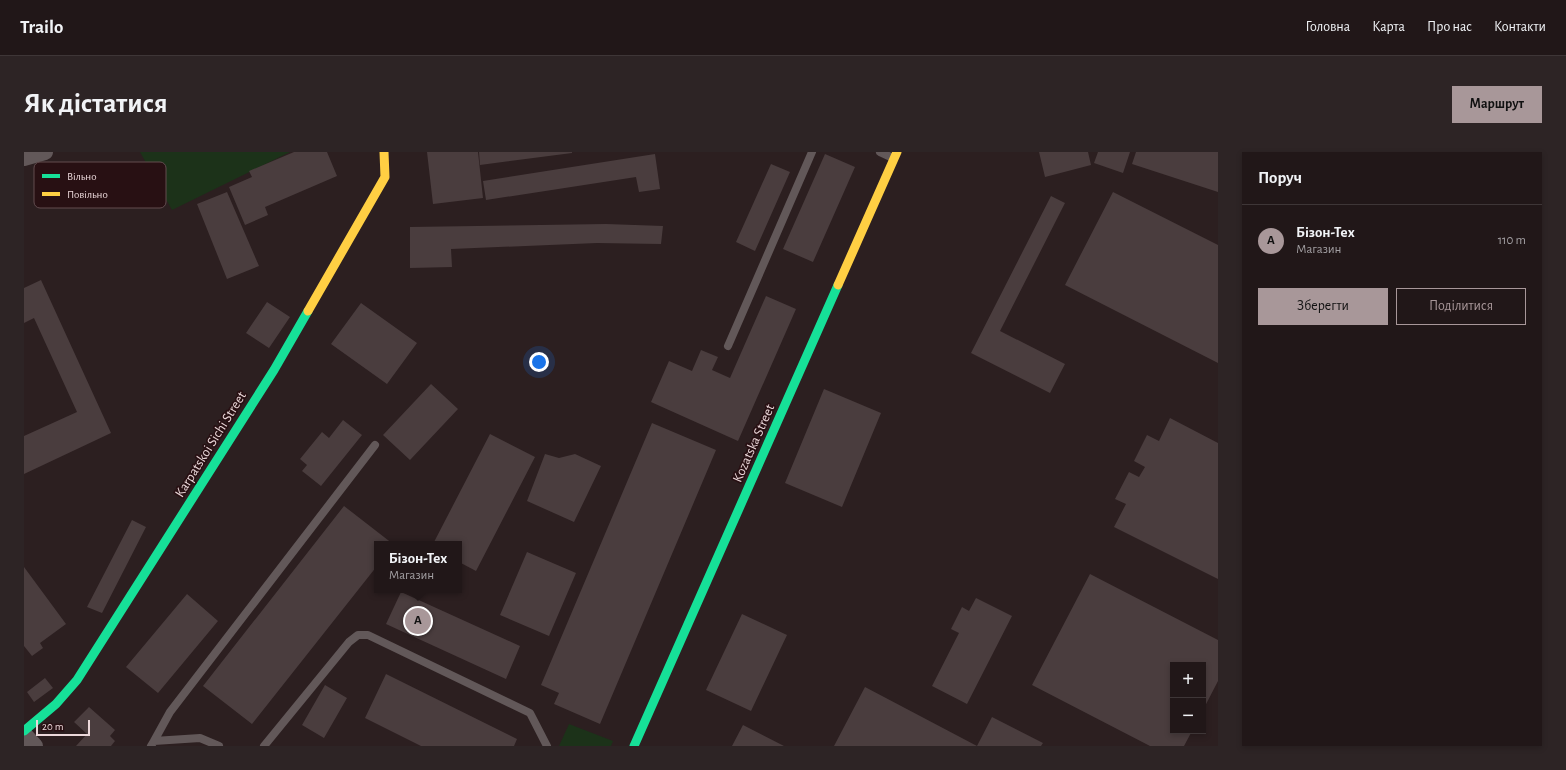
<!DOCTYPE html>
<html lang="uk">
<meta charset="utf-8">
<style>
body{margin:0;font-family:"Alegreya Sans",sans-serif;background:#2d2425;color:#f1f3f6}
.controls{position:absolute;right:12px;bottom:12px;display:grid;overflow:hidden;border-radius:0px;box-shadow:0 2px 6px #0003}
.controls button{width:36px;height:36px;display:grid;place-items:center;padding:0;border:0;border-bottom:1px solid #3e3637;background:#211718;color:#f1f3f6;font:20px sans-serif}
.scale{position:absolute;left:12px;bottom:10px;width:54px;box-sizing:border-box;padding-left:4px;border:2px solid #ebd8da;border-top:0;font-size:11px;line-height:14px;white-space:nowrap;color:#ebd8da;-webkit-text-stroke:3px #281013;paint-order:stroke}
.you{position:absolute;left:515px;top:210px;width:14px;height:14px;margin:-10px;border:3px solid #fff;border-radius:50%;background:#1a73e8;box-shadow:0 0 0 6px #1a73e833}
.badge{display:grid;place-items:center;width:26px;height:26px;border-radius:50%;background:#a89799;color:#111;font-size:13px;font-weight:700}
.pin{position:absolute;translate:-50% -50%;border:2px solid #fff;box-shadow:0 1px 4px #0006}
.popup{position:absolute;left:350px;top:389px;width:88px;height:52px;box-sizing:border-box;display:grid;place-content:center;border-radius:0px;background:#211718;filter:drop-shadow(0 1px 3px #0005);font-size:13px;white-space:nowrap;color:#a29fa2}
.popup b{font-size:15px;color:#f1f3f6}
.popup::after{content:'';position:absolute;left:50%;top:100%;margin-left:-8px;border:8px solid transparent;border-top-color:#211718}
.list{margin:0;padding:0;list-style:none}
h2{display:flex;justify-content:space-between;align-items:center;height:52px;margin:0;padding:0 16px;font-size:17px}
h2 small{font-size:13px;font-weight:400;color:#a29fa2}
.list li{display:grid;grid-template-columns:26px 1fr auto;gap:12px;align-items:center;box-sizing:border-box;height:72px;padding:0 16px;border-top:1px solid #3e3637}
.list b{display:block;font-size:15px;white-space:nowrap}
.list p{margin:0;font-size:13px;white-space:nowrap;color:#a29fa2}
.list em{font-size:13px;font-style:normal;color:#a29fa2}
.actions{display:flex;gap:8px;padding:12px 16px}
.actions a{flex:1;padding:9px 0;border:1px solid #a89799;border-radius:0px;text-align:center;font-size:14px;color:#a89799}
.actions .main{background:#a89799;color:#111}
.map{position:relative;flex:none;width:1194px;height:594px;overflow:hidden;border-radius:0px}
header{display:flex;align-items:center;gap:24px;box-sizing:border-box;height:56px;padding:0 20px;background:#211718;border-bottom:1px solid #3e3637}
header strong{font-size:19px}
nav{display:flex;gap:22px;margin-inline-start:auto;font-size:14px}
.intro{display:flex;align-items:center;justify-content:space-between;box-sizing:border-box;height:96px;padding:0 24px}
h1{margin:0;font-size:28px}
.button{padding:10px 18px;border-radius:0px;background:#a89799;color:#111;font-size:14px;font-weight:700}
main{display:flex;gap:24px;padding:0 24px}
aside{flex:1;background:#211718;border-radius:0px;box-shadow:0 2px 6px #0003}
.map>svg:first-child{display:block}
.green{fill:#1c3219}
.building{fill:#4a3d3e}
.lines{fill:none;stroke-linecap:round;stroke-linejoin:round}
.lane{stroke:#625859;stroke-width:8}
.street{stroke:#625859;stroke-width:16}
.fast{stroke:#16e098;stroke-width:9}
.slow{stroke:#ffcf43;stroke-width:9}
.labels{text-anchor:middle;stroke-width:3.5;stroke-linejoin:round;paint-order:stroke}
.street-label{font-size:14px;fill:#ebd8da;stroke:#281013}
.key{fill:#281013;stroke:#624c4f;stroke-width:1}
.key-label{font-size:11px;fill:#ebd8da}
</style>
<header>
<strong>Trailo</strong>
<nav><a>Головна</a><a>Карта</a><a>Про нас</a><a>Контакти</a></nav>
</header>
<div class="intro"><h1>Як дістатися</h1><a class="button">Маршрут</a></div>
<main>
<div class="map">
<svg width="1194" height="594" viewBox="0 0 1194 594">
<rect width="100%" height="100%" fill="#2c1f20"/>
<!-- green -->
<path class="green" d="M116,0H266L148,58Z
M545,572L589,589L587,594H535Z"/>
<!-- building -->
<path class="building" d="M270,0H303L313,24L241,55L244,63L221,73L205,35L228,25L225,19Z
M403,0H454L459,46L409,52Z
M455,0H548V1L456,13Z
M1015,0H1064L1067,13L1021,25Z
M1074,0H1106L1099,21L1070,11Z
M1112,0H1194V40L1108,12Z
M631,2L636,37L615,40L612,25L462,48L459,29Z
M801,2L831,15L789,110L759,97Z
M747,12L766,20L731,99L712,90Z
M203,40L235,114L203,127L173,52Z
M1089,40L1194,93V211L1041,133Z
M1027,44L1041,51L976,179L1041,212L1026,241L947,201Z
M582,72L639,74L637,92L573,91L427,97L428,115L386,116V75Z
M17,128L87,281L0,322V284L53,260L10,166L0,171V136Z
M742,144L772,157L714,289L627,250L645,209L668,219L677,198L694,205L688,218L706,226Z
M243,150L266,165L245,196L222,181Z
M337,151L393,191L363,232L307,192Z
M407,232L434,257L386,308L359,283Z
M800,237L857,261L818,355L761,331Z
M1146,266L1194,291V427L1090,375L1102,352L1091,347L1105,320L1115,325L1121,315L1110,309L1123,283L1135,289Z
M319,268L338,283L297,334L278,319L283,313L276,307L298,280L305,286Z
M628,271L692,298L576,572L530,552L535,541L517,533Z
M466,282L511,305L452,419L435,410V392H409Z
M521,302L535,306L551,302L577,314L550,370L503,349Z
M320,354L369,392H353V414L228,572L179,534Z
M108,368L122,375L78,461L63,455Z
M503,400L552,421L525,484L476,463Z
M0,415L42,472L16,491L19,496L8,504L0,494Z
M1066,422L1194,488V529L1179,558V513H1149V579H1168L1160,594H1126L1008,533Z
M377,440L496,494L482,527L362,472Z
M163,442L194,469L134,541L102,515Z
M952,446L988,464L943,552L908,534L935,481L927,477L938,455L945,459Z
M718,462L763,483L727,559L682,538Z
M362,522L493,587L490,594H397L341,566Z
M21,526L29,536L10,550L3,540Z
M301,533L323,546L300,586L278,573Z
M841,535L953,594L968,565L1019,591L1017,594H810Z
M65,555L91,578L86,584L91,589L87,594H52L63,582L50,570Z
M719,573L760,594H708Z"/>
<g class="lines">
<!-- lane -->
<path class="lane" d="M856,0L869,6
M704,194L788,0
M130,589L146,560L351,293
M127,594L130,589L176,586L195,594
M240,594L325,490L334,483H344L506,561L523,594"/>
<!-- street -->
<path class="street" d="M0,6L21,0
M0,582L11,594"/>
<!-- fast -->
<path class="fast" d="M0,579L32,552L53,528L250,218L284,159
M610,594L814,133"/>
<!-- slow -->
<path class="slow" d="M814,133L873,0
M284,159L361,25L360,0"/>
</g>
<g class="labels">
<!-- street labels -->
<g class="street-label">
<text transform="translate(729 291) rotate(-66)" y="5">Kozatska Street</text>
<text transform="translate(186 292) rotate(-58)" y="5">Karpatskoi Sichi Street</text>
</g>
</g>
<!-- legend -->
<rect x="10" y="10" width="132" height="46" rx="6" class="key"/>
<rect x="18" y="22" width="18" height="4" fill="#16e098"/>
<rect x="18" y="40" width="18" height="4" fill="#ffcf43"/>
<g class="key-label">
<text x="43" y="28">Вільно</text>
<text x="43" y="46">Повільно</text>
</g>
</svg>
<div class="controls">
<button>+</button>
<button>−</button>
</div>
<div class="scale">20 m</div>
<div class="you"></div>
<div class="pin badge" style="left:394px;top:469px">A</div>
<div class="popup"><b>Бізон-Тех</b>Магазин</div>
</div>
<aside>
<h2>Поруч<small></small></h2>
<ul class="list">
<li><span class="badge">A</span><div><b>Бізон-Тех</b><p>Магазин</p></div><em>110 m</em></li>
</ul>
<div class="actions"><a class="main">Зберегти</a><a>Поділитися</a></div>
</aside>
</main>
